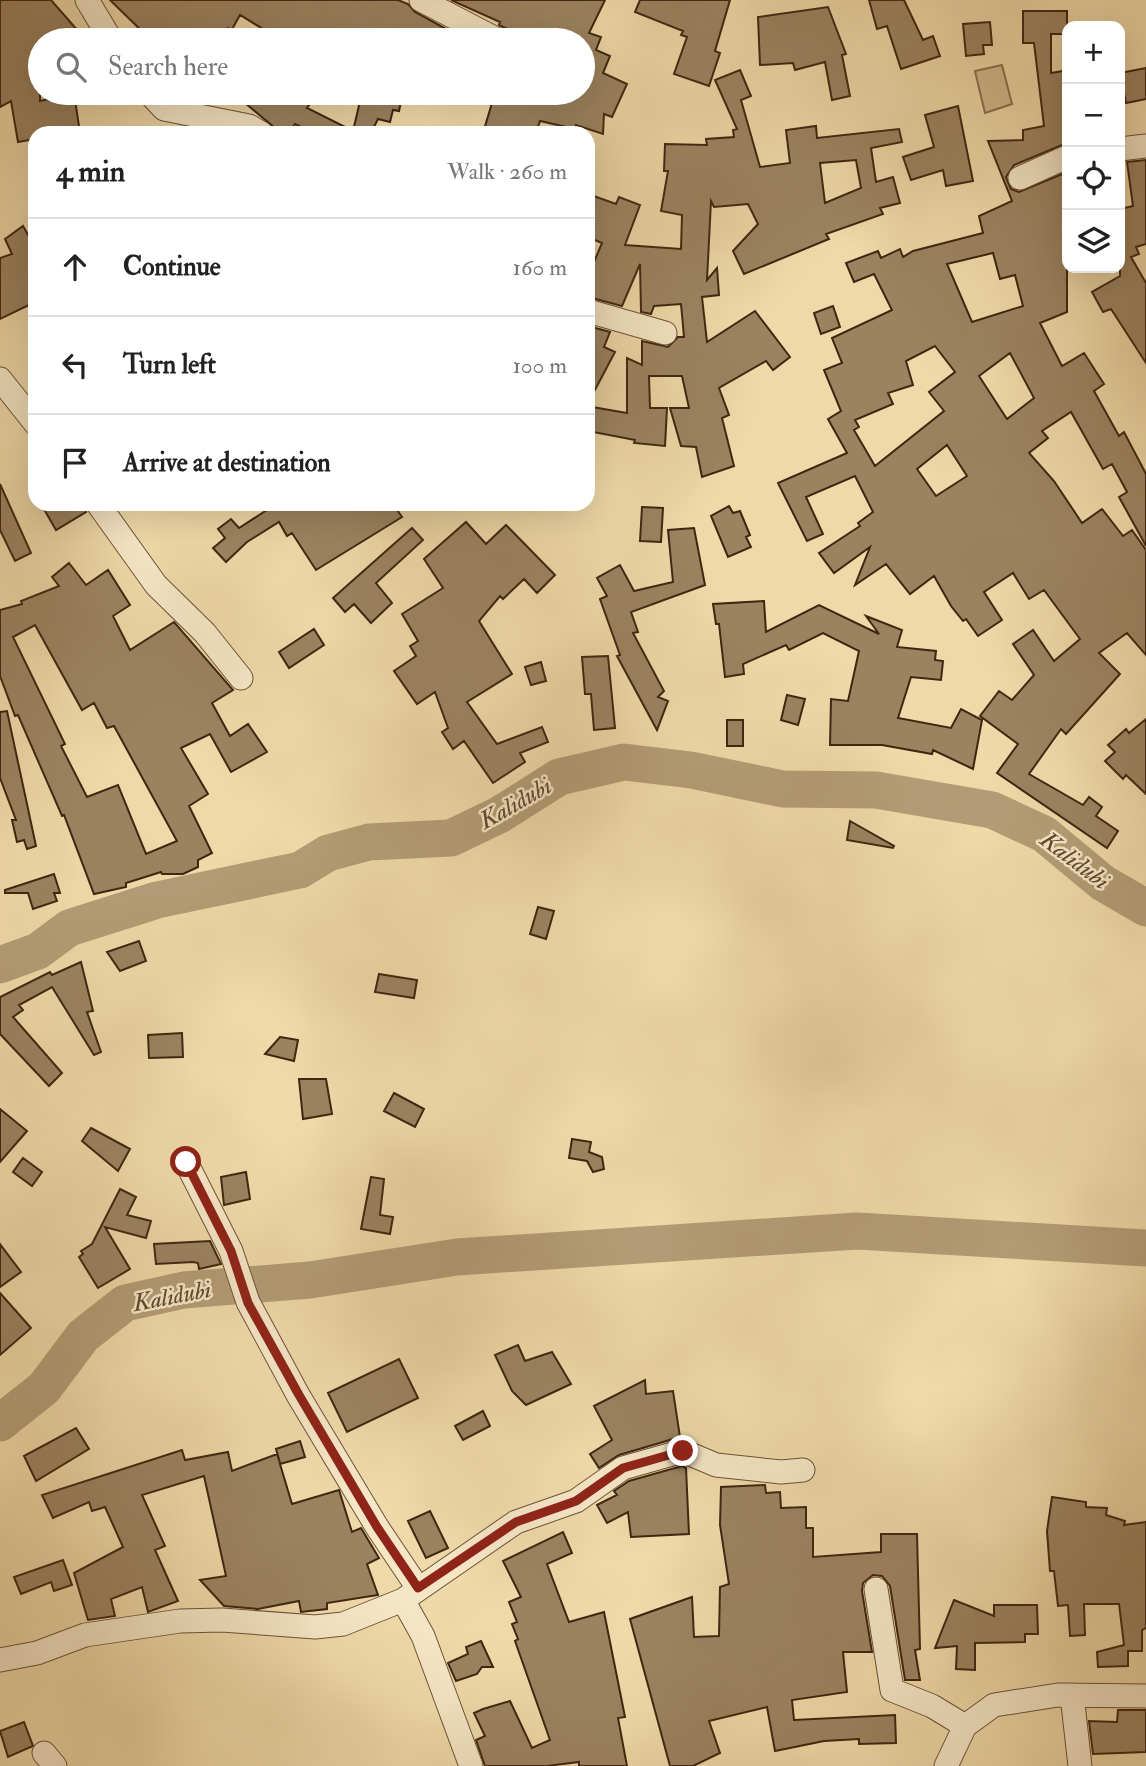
<!DOCTYPE html>
<meta charset="utf-8">
<style>
body{margin:0;font-family:"IM FELL Double Pica",serif;background:#f2f2f2;color:#222}
.controls{position:absolute;right:21px;top:21px;display:grid;overflow:hidden;border-radius:14px;box-shadow:0 7px 28px #0002}
.controls button{width:63px;height:63px;display:grid;place-items:center;padding:0;border:0;border-bottom:2px solid #e0e0e0;background:#fff;color:#222;font:35px sans-serif}
.stop{position:absolute;width:21px;height:21px;margin:-16px;border:5px solid #8f2418;border-radius:50%;background:#fff}
.stop.end{background:#8f2418;border-color:#fff;box-shadow:0 2px 7px #0008}
.list{margin:0;padding:0;list-style:none}
h2{display:flex;justify-content:space-between;align-items:center;height:91px;margin:0;padding:0 28px;font-size:30px}
h2 small{font-size:23px;font-weight:400;color:#767676}
.list li{display:grid;grid-template-columns:46px 1fr auto;gap:21px;align-items:center;box-sizing:border-box;height:98px;padding:0 28px;border-top:2px solid #e0e0e0}
.list b{display:block;font-size:26px;white-space:nowrap}
.list em{font-size:23px;font-style:normal;color:#767676}
.icon{flex:none;width:38px;height:38px;fill:none;stroke:currentColor;stroke-width:2;stroke-linecap:round;stroke-linejoin:round}
.map{position:relative;flex:none;width:1146px;height:1766px;overflow:hidden}
.search{position:absolute;background:#fff;box-shadow:0 7px 28px #0002;left:28px;top:28px;width:567px;height:77px;display:flex;align-items:center;gap:18px;box-sizing:border-box;padding:0 24px;border-radius:38px;color:#767676;font-size:26px}
.panel{position:absolute;background:#fff;box-shadow:0 7px 28px #0002;left:28px;top:126px;width:567px;height:385px;border-radius:21px}
.map>svg:first-child{display:block}
.green{fill:#d1bb8e;stroke:#887050;stroke-width:2}
.lines{fill:none;stroke-linecap:round;stroke-linejoin:round}
.river{stroke:#b39c75;stroke-width:37}
.building{fill:#9b8360;stroke:#3f2611;stroke-width:2;fill-rule:evenodd}
.minor-casing{stroke:#6b5337;stroke-width:25}
.minor{stroke:#f5e6c6;stroke-width:23}
.route{stroke:#8f2418;stroke-width:9}
.labels{text-anchor:middle;stroke-width:5;stroke-linejoin:round;paint-order:stroke}
.water-label{font-size:24px;font-style:italic;fill:#62492f;stroke:#f5e6c6}
</style>
<div class="map">
<svg width="1146" height="1766" viewBox="0 0 1146 1766">
<rect width="100%" height="100%" fill="#efd9a8"/>
<filter id="stains"><feTurbulence type="fractalNoise" baseFrequency=".00286" numOctaves="4"/><feColorMatrix values="0 0 0 0 .2 0 0 0 0 .09 0 0 0 0 .02 0 0 0 .5 -.17"/></filter>
<radialGradient id="worn" r=".72"><stop offset=".6" stop-color="#630" stop-opacity="0"/><stop offset="1" stop-color="#630" stop-opacity=".3"/></radialGradient>
<!-- green -->
<path class="green" d="M1002,65L1012,104L985,113L975,71Z"/>
<g class="lines">
<!-- river -->
<path class="river" d="M0,965L38,951L69,928L157,900L300,870L328,853L369,842L451,838L499,815L559,777L624,762L691,770L783,789L876,790L992,810L1044,834L1103,883L1146,908
M0,1423L44,1388L83,1336L125,1303L184,1290L310,1280L457,1257L857,1231L1146,1248"/>
</g>
<!-- building -->
<path class="building" d="M0,0H51L86,40H40V101L74,93L80,133H35V139L18,142L11,101L0,107Z
M110,0H398L408,4L415,12L457,35L454,40H281L240,15L231,31L228,28L219,40H151Z
M451,0H605L589,33L601,37L596,50L610,56L603,73L627,84L612,117L604,114L603,134L576,125L575,129L540,121L536,133H483L495,93H583V40H541L505,28L499,25L500,22Z
M640,0H730L715,51L720,53L709,86L674,74L687,37L681,35L683,31L635,12Z
M869,0H904L923,40L933,36L940,56L901,69L887,26L877,29Z
M828,7L846,54L842,55L850,96L832,100L825,62L795,70L793,63L760,65L758,17Z
M1023,11H1067V34H1051V73L1063,71L1067,143L1014,165L1006,177L1011,189L1019,192L1067,172V312L1040,323L1062,366L1084,353L1104,384L1094,391L1119,436L1124,432L1146,474V546L1119,497L1127,492L1112,464L1103,469L1071,412L1042,431L1048,438L1029,453L1054,481L1082,523L1102,509L1123,536L1132,530L1146,550V655L1127,633L1099,653L1120,674L1066,734L1061,729L1029,774L1083,805L1089,797L1102,807L1096,816L1118,831L1107,848L997,773L1018,744L980,716L999,691L1012,700L1034,675L1013,644L1033,630L1054,661L1080,639L1044,590L1029,599L1013,573L984,592L1002,620L978,636L966,619L963,621L951,606L934,576L910,594L886,564L855,585L870,547L834,573L819,553L860,526L858,523L873,512L855,476L806,497L823,534L807,541L778,483L847,453L828,419L841,411L824,370L842,363L832,338L892,310L874,274L854,282L846,263L878,251L881,258L900,249L903,257L913,251L983,233L979,216L1012,201L988,141L1023,140V130L1044,126L1034,43H1023ZM993,253L1000,279L1015,275L1023,306L972,322L947,264ZM935,346L955,372L929,392L944,411L875,466L854,430L859,427L855,420L893,404L888,393L913,385L906,361ZM1010,353L1034,398L1007,419L979,376ZM947,445L967,476L936,496L917,469Z
M990,22L992,45H983L984,54L966,56L963,24Z
M1146,68V99L1126,103L1120,73Z
M740,70L751,96L741,100L760,167L790,163L786,130L816,126L817,138L899,129L902,142L871,148L876,182L893,177L900,203L880,208L883,214L826,234L829,239L744,274L733,251L758,224L748,204L714,207L711,201L707,280L717,268L719,295L702,297L707,342L755,311L790,357L773,370L766,361L719,388L729,415L722,418L734,466L702,477L696,447L681,446L670,408H689L682,376H649L650,408H667L665,446L634,443L635,440L588,431L592,407L627,413V358L642,365V341L668,347L678,337H684L681,304L654,306L651,314L641,312L640,264L622,306L588,297V276L602,243L588,237V194L616,204L619,197L640,205L625,245L681,249L682,215L661,211L668,171H664L665,144L707,145L706,139L734,137L733,130L737,129L715,80ZM856,160L861,188L825,203L820,163Z
M233,93H318L307,108L353,131L362,93H403L399,111L393,110L390,122L378,119L371,133H314L295,124L288,133H281Z
M958,106L973,181L946,186L943,170L911,180L903,157L934,147L925,115Z
M1146,160V244L1136,247L1139,254L1131,257L1146,283V363L1111,309L1103,312L1092,292L1120,276V209L1133,206L1127,162Z
M23,226L35,247V302L0,319V258L12,254L5,239Z
M833,306L840,327L821,334L814,313Z
M588,326L610,332L604,347L615,352L588,403Z
M0,484L31,553L15,561L0,530Z
M41,504H84L86,512L56,530Z
M268,504H393L402,517L316,570L292,533L287,536L279,522L247,542L226,562L213,548L225,538L218,529L231,519L239,528L270,508Z
M729,506L733,513L740,511L750,535L746,537L751,547L728,557L711,516Z
M642,507L663,508L661,542L640,541Z
M466,522L486,544L506,525L555,575L537,593L524,579L503,599L500,596L479,621L512,674L467,702L497,744L542,727L548,742L520,753L525,762L493,783L464,741L453,749L442,732L448,728L435,692L417,704L394,671L416,656L410,646L418,641L402,614L443,588L424,559Z
M412,528L423,540L376,583L392,603L371,623L354,604L345,612L333,598Z
M694,528L705,585L631,612L638,632L633,633L664,691L658,697L668,701L657,730L617,656L620,655L600,599L607,596L597,578L620,565L634,591L673,582L668,530Z
M69,563L86,585L108,570L130,605L113,616L130,650L174,622L233,690L212,703L230,736L248,724L267,752L231,772L210,734L181,748L208,794L189,806L212,853L198,860V867L183,874H162L161,872L126,883V887L94,894L64,815L62,816L18,715L15,716L0,676V610L22,604L21,601L59,586L52,577ZM35,625L82,710L94,703L107,728L114,726L177,841L146,854L118,785L87,797L61,746L65,744L13,637Z
M764,601L766,632L819,605L879,634L866,616L902,630L897,647L936,651L935,660L943,661L941,680L911,677L898,718L951,728L961,709L982,720L973,769L933,750L932,754L882,745H830L831,699L848,701L859,651L823,633L789,650L786,645L743,664L744,674L725,677L719,624H716L713,604Z
M314,629L324,645L289,668L279,652Z
M608,656L615,728L594,730L591,694H585L582,657Z
M541,662L546,681L531,685L525,667Z
M787,695L805,699L798,725L781,720Z
M7,711L36,846L27,849L24,840L17,842L12,820H16L0,778V712Z
M1146,719V794L1126,775L1123,779L1105,761L1115,752L1108,745L1126,729L1129,733Z
M727,720H743V746H727Z
M850,821L894,846L893,848L847,840Z
M54,874L60,893H54L57,901L33,909L28,893H5V890Z
M538,907L554,911L546,939L530,934Z
M139,941L146,961L120,971L107,952Z
M81,962L93,1011L87,1012L101,1052L94,1055L52,987L19,1005L23,1010L13,1017L62,1073L49,1086L0,1034V997L50,972L52,975Z
M379,974L417,980L414,998L375,992Z
M182,1033L183,1057L149,1058L148,1035Z
M280,1037L298,1040L294,1061L265,1054Z
M299,1079H326L332,1114L303,1119Z
M394,1093L424,1109L415,1127L384,1111Z
M0,1109L27,1131L0,1162Z
M91,1128L130,1149L118,1171L82,1141Z
M572,1139L591,1142L589,1152L602,1157L604,1169L593,1172L587,1161L569,1158Z
M23,1158L42,1172L32,1186L13,1172Z
M246,1172L250,1199L224,1205L221,1177Z
M371,1177L384,1179L380,1215L393,1217L390,1234L361,1229Z
M120,1189L136,1197L127,1215L151,1221L146,1238L105,1227L130,1269L98,1288L79,1257L83,1254L81,1251L92,1244Z
M210,1241L221,1264L199,1269L198,1263L193,1262L156,1264L154,1244Z
M0,1244L21,1272L0,1287Z
M0,1293L31,1328L0,1355Z
M518,1345L525,1361L552,1352L571,1384L526,1405L512,1391L495,1355Z
M399,1359L418,1398L347,1432L328,1393Z
M645,1380L646,1394L673,1391L680,1437L619,1455L599,1468L590,1454L612,1440L594,1406Z
M483,1411L490,1426L463,1440L455,1426Z
M76,1428L89,1449L36,1481L24,1456Z
M300,1441L305,1457L280,1464L292,1504L339,1490L352,1532L361,1528L379,1558L367,1564L378,1595L327,1603V1609L301,1612L299,1601L258,1609L224,1606L200,1580L226,1576L204,1476L142,1495L165,1546L155,1550L178,1601L148,1612L142,1587L111,1599L115,1616L88,1620L74,1573L123,1547L105,1507L92,1511L89,1502L53,1518L42,1495L182,1450L185,1460L228,1452L232,1471L277,1454L280,1463L276,1449Z
M682,1466L686,1468L689,1534L631,1537L628,1512L607,1523L597,1505L617,1495L614,1491L629,1481Z
M765,1485L766,1493L780,1492L781,1508L806,1507V1528H813V1557L881,1552V1534H917L920,1649L915,1650L920,1680H905L890,1586L882,1576L873,1575L863,1583L862,1591L872,1652H843L847,1692L792,1700L794,1720L895,1715L896,1743L859,1744V1739L824,1741L775,1751L767,1707L709,1721L720,1753L693,1766H670L630,1619L692,1597L694,1637L719,1636L720,1587L729,1584L720,1525L721,1487Z
M1052,1497L1086,1502V1507L1107,1508L1106,1515L1125,1521L1124,1525L1146,1522V1628L1142,1630V1651H1128V1666L1098,1667L1097,1652L1124,1645L1119,1604H1084L1085,1635L1070,1636L1068,1605L1058,1606L1054,1571H1050L1047,1531Z
M430,1511L448,1548L426,1558L408,1521Z
M563,1532L572,1553L547,1564L569,1622L604,1612L625,1717L618,1718L627,1766H579V1762L547,1766H485L476,1740L485,1736L474,1713L483,1709L510,1701L532,1748L550,1740L515,1641L518,1639L512,1624L517,1622L509,1602L521,1597L503,1561Z
M63,1560L72,1585L54,1591L51,1582L21,1594L14,1577Z
M954,1600L994,1616V1605H1037L1038,1634H1025V1642L975,1643V1670L956,1669L957,1646L935,1648Z
M481,1641L493,1667H482L477,1674L456,1681L448,1663L468,1654L466,1647Z
M1118,1710H1146V1752L1093,1754L1089,1721L1117,1722Z
M24,1722L33,1746L8,1757L0,1731Z"/>
<g class="lines">
<!-- minor casing -->
<g class="minor-casing">
<path id="minor" d="M87,0L111,40
M421,0L498,40
M149,93L164,109L249,126L261,133
M1120,149L1146,146
M1020,178L1067,157
M588,311L665,333
M0,379L35,423
M98,504L156,585L205,633L241,678
M186,1162L231,1251L248,1302L298,1395L377,1527L418,1588
M876,1589L892,1690L932,1706L965,1726
M0,1660L37,1653L85,1635L180,1621L222,1620L315,1627L343,1624L403,1600
M1072,1695L1080,1766
M44,1753L55,1766
M471,1766L423,1636L403,1600L516,1522L576,1501L623,1468L683,1451L716,1465L781,1472L803,1470
M946,1766L965,1726L994,1705L1058,1695L1146,1696"/>
</g>
<!-- minor -->
<use href="#minor" class="minor"/>
</g>
<g class="lines">
<!-- route -->
<path class="route" d="M186,1162L231,1251L248,1303L299,1395L377,1527L418,1588L516,1522L576,1501L623,1468L683,1451"/>
</g>
<g class="labels">
<!-- water labels -->
<g class="water-label">
<text transform="translate(515 803) rotate(-30)" y="8">Kalidubi</text>
<text transform="translate(1075 860) rotate(37)" y="8">Kalidubi</text>
<text transform="translate(172 1296) rotate(-11)" y="8">Kalidubi</text>
</g>
</g>
<rect width="100%" height="100%" filter="url(#stains)"/>
<rect width="100%" height="100%" fill="url(#worn)"/>
</svg>
<div class="controls">
<button>+</button>
<button>−</button>
<button><svg class="icon" aria-label="locate" viewBox="0 0 24 24"><circle cx="12" cy="12" r="6"/><path d="M12 2v4M12 18v4M2 12h4M18 12h4"/></svg></button>
<button><svg class="icon" aria-label="layers" viewBox="0 0 24 24"><path d="M12 4l9 5-9 5-9-5zM3 14l9 5 9-5"/></svg></button>
</div>
<div class="stop" style="left:186px;top:1162px"></div>
<div class="stop end" style="left:683px;top:1451px"></div>
<div class="search"><svg class="icon" aria-label="search" viewBox="0 0 24 24"><circle cx="10" cy="10" r="6"/><path d="M15 15l6 6"/></svg>Search here</div>
<section class="panel">
<h2>4 min<small>Walk · 260 m</small></h2>
<ul class="list">
<li><svg class="icon" aria-label="ahead" viewBox="0 0 24 24"><path d="M12 20V5M6 11l6-6 6 6"/></svg><div><b>Continue</b></div><em>160 m</em></li>
<li><svg class="icon" aria-label="left" viewBox="0 0 24 24"><path d="M17 20v-9H6M10 6l-5 5 5 5"/></svg><div><b>Turn left</b></div><em>100 m</em></li>
<li><svg class="icon" aria-label="arrive" viewBox="0 0 24 24"><path d="M6 21V4h12l-3 4 3 4H6"/></svg><div><b>Arrive at destination</b></div></li>
</ul>
</section>
</div>
